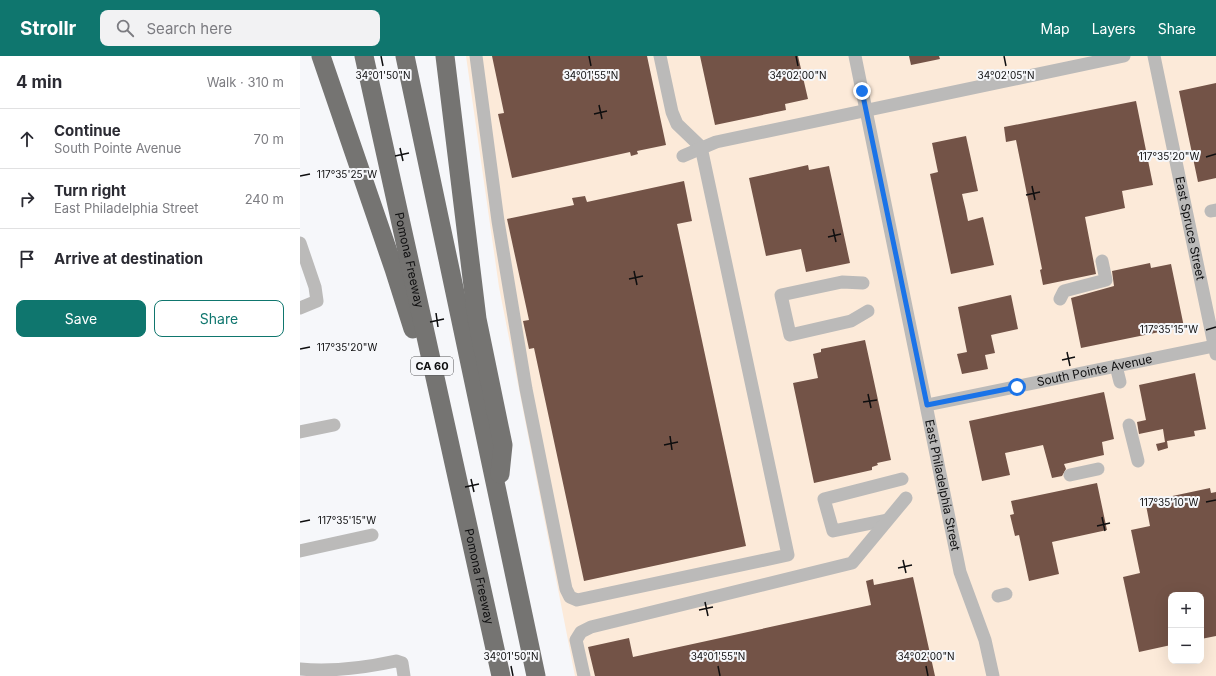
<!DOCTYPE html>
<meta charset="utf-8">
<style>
body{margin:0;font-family:Inter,sans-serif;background:#f2f2f3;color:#2b2b33}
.controls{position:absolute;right:12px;bottom:12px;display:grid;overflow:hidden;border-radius:8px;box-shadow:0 4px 16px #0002}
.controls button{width:36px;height:36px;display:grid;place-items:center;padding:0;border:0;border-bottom:1px solid #e1e1e2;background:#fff;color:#2b2b33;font:20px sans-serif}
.stop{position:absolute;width:12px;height:12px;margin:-9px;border:3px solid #1a73e8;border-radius:50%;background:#fff}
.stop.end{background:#1a73e8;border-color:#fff;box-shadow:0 1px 4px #0008}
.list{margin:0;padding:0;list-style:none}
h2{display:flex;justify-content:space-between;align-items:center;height:52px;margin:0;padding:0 16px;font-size:17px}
h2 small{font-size:13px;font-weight:400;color:#7c7c81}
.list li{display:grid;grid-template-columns:26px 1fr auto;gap:12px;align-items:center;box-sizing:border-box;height:60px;padding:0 16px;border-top:1px solid #e1e1e2}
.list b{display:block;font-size:15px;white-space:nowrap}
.list p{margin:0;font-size:13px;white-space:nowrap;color:#7c7c81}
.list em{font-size:13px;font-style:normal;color:#7c7c81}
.actions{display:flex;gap:8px;padding:12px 16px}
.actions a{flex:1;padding:9px 0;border:1px solid #0f766e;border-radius:8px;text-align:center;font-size:14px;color:#0f766e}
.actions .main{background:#0f766e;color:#fff}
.icon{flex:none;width:22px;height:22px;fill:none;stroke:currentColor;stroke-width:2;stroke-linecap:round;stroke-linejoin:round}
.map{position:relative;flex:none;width:916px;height:620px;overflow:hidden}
header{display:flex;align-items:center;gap:24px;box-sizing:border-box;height:56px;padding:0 20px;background:#0f766e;color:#fff}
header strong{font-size:19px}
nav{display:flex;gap:22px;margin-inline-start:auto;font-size:14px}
.search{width:280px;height:36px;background:#f2f2f3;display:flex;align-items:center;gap:10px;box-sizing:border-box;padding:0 14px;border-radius:8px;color:#7c7c81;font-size:15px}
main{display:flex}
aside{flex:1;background:#fff}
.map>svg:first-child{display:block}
.industrial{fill:#fcead9;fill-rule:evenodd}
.building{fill:#735347}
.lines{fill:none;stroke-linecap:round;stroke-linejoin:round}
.minor{stroke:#bbbab9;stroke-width:13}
.highway{stroke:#757472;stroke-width:19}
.route{stroke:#1a73e8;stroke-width:5}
.ticks{fill:none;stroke:#0e0e0f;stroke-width:1.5}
.labels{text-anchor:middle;stroke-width:4;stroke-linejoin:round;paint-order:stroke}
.shield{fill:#f6f7fa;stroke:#545456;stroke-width:1}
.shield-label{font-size:11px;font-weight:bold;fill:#0e0e0f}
.street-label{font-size:12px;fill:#0e0e0f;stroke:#f6f7fa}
.ticks-label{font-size:10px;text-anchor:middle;fill:#0e0e0f;stroke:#f6f7fa;stroke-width:4;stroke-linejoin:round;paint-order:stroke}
</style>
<header>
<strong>Strollr</strong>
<div class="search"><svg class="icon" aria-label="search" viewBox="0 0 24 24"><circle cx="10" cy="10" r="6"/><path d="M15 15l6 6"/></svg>Search here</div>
<nav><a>Map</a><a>Layers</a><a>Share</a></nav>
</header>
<main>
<aside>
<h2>4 min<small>Walk · 310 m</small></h2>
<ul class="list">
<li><svg class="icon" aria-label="ahead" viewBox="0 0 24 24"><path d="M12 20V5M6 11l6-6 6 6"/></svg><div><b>Continue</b><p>South Pointe Avenue</p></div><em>70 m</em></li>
<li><svg class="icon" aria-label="right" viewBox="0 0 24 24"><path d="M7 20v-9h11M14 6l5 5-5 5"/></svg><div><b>Turn right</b><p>East Philadelphia Street</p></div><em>240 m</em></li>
<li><svg class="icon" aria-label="arrive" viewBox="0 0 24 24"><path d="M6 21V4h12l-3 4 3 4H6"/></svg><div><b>Arrive at destination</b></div></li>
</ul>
<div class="actions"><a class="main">Save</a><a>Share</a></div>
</aside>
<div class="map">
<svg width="916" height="620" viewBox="0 0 916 620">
<rect width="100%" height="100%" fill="#f6f7fa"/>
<!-- industrial -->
<path class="industrial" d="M166,0H916V620H275L199,231ZM871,539H901V605H871Z"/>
<!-- building -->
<path class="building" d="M192,0H347L366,89L337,95L338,98L331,100L330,96L212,122L198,58L204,57Z
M400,0H498L508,43L485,48L486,54L415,69Z
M609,0H639L640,3L611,9Z
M916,27V122L898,126L879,35Z
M836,45L853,129L822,135L825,152L785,161L796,218L743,229L740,214L742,213L716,84L706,86L704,71Z
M666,80L678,135L662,138L666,155L668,165L683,161L694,209L651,218L630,118L638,116L632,87Z
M508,109L509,114L529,110L550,207L506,216L501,193L466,200L449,122Z
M384,125L392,165L377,168L446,490L284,525L234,292L229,293L223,265L229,264L207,163L274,149L272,142L285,140L287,146Z
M850,207L851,212L871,208L884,271L781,292L771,242L814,230L812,215Z
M711,239L718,273L691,279L695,297L685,299L688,313L662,318L657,298L667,296L658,251Z
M565,284L591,404L577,407L578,409L572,411V414L514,427L493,327L518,322L513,298L521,296V293Z
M895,317L906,373L894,375L895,380L867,385L868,392L858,395L856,388L865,386L863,373L839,378L837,366L846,364L839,329Z
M804,336L814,383L802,386L804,399L764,408L766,413L762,420L752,422L743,389L705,397L710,419L682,425L669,365Z
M797,427L807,474L752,486L759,518L729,525L719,479L715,480L710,459L714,458L711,445Z
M910,432L911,437L916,436V580L901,583V539H871V589L839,596L823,521L840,517L831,474L850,470L846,449L849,445Z
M613,521L635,620H295L288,591L329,582L333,601L571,549L566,525L573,523L574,529Z"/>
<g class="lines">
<!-- minor -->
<g class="minor">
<path d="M176,0L198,165L226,333L266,533L270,541L277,544L488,499L401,91L377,68L372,56L360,0"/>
<path id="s1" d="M555,0L660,516L685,584L693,620"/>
<path id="s2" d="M854,0L916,298"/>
<path d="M383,100L416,86L824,0"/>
<path d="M911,155L916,154"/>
<path d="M0,187L15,231L17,245L0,252"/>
<path d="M563,227L542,226L481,239L490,279L551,265L568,255"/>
<path d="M760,243L764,235L806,224L802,205"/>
<path d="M816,310L820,326"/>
<path id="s3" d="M627,349L914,290"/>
<path d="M829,369L838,405"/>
<path d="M0,376L34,369"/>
<path d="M770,419L798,413"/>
<path d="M587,464L533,475L524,443L602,423"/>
<path d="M0,495L72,479"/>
<path d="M698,540L706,538"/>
<path d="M0,613C33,616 64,612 96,605L102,607L104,620"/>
<path d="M284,620L276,584L281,576L291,571L552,507L606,442"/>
</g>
<!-- highway -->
<g class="highway">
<path d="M21,0L94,213L113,273"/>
<path id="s4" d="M64,0L201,620"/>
<path d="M105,0L236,620"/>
<path d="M145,0L177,263L203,389L200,418"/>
</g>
</g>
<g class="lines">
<!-- route -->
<path class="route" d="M562,35L627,349L717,331"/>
</g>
<!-- ticks -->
<path class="ticks" d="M81,0L83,10M289,0L291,10M496,0L498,10M704,0L706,10M299,49L302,63M294,58L307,55M100,92L103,105M95,100L109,97M906,101L916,98M0,120L10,118M732,130L735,144M726,139L740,136M533,173L536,186M528,181L541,178M334,215L337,229M329,223L343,220M136,257L138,271M130,266L144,263M906,274L916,271M0,293L10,291M767,296L770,310M762,304L775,301M568,338L571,352M563,346L577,344M370,380L372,394M364,389L378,386M171,423L174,436M165,431L179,428M906,446L916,444M802,461L805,475M0,466L10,464M797,470L810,467M603,504L606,517M598,512L612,509M405,546L408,560M399,554L413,551M211,610L213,620M418,610L420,620M626,610L628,620"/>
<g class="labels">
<!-- shield labels -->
<rect class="shield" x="111" y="301" width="42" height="18" rx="3"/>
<g class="shield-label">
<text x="132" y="314">CA 60</text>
</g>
<!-- street labels -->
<g class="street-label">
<text dy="4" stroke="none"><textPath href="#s2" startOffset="176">East Spruce Street</textPath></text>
<text dy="4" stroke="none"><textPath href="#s4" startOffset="209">Pomona Freeway</textPath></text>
<text dy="4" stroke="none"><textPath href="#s3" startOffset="171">South Pointe Avenue</textPath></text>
<text dy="4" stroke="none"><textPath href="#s1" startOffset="438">East Philadelphia Street</textPath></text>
<text dy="4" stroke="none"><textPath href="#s4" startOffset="533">Pomona Freeway</textPath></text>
</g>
</g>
<g class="ticks-label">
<text x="83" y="23">34°01'50"N</text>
<text x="291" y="23">34°01'55"N</text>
<text x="498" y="23">34°02'00"N</text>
<text x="706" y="23">34°02'05"N</text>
<text x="869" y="104">117°35'20"W</text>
<text x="47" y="122">117°35'25"W</text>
<text x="869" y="277">117°35'15"W</text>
<text x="47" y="295">117°35'20"W</text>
<text x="869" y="450">117°35'10"W</text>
<text x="47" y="468">117°35'15"W</text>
<text x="211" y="604">34°01'50"N</text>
<text x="418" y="604">34°01'55"N</text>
<text x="626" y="604">34°02'00"N</text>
</g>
</svg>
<div class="controls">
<button>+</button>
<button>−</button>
</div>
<div class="stop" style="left:717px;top:331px"></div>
<div class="stop end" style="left:562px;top:35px"></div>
</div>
</main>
